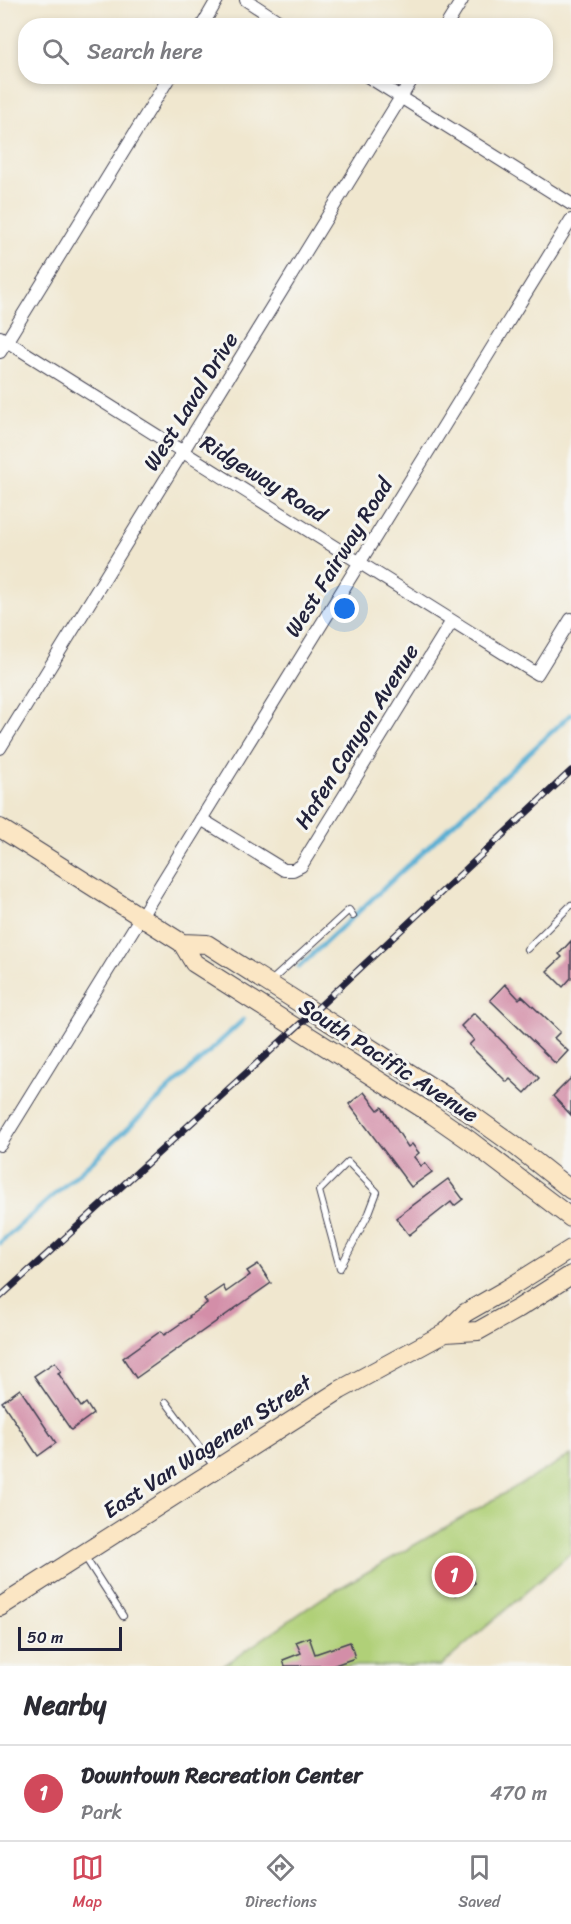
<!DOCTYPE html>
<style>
body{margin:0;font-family:Sriracha,sans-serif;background:#f2f2f3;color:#2b2b33}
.scale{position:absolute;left:18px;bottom:15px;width:104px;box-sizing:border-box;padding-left:6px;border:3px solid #22223b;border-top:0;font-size:16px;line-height:21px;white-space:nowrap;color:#22223b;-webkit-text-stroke:4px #f6f6f2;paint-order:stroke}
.you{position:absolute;left:345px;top:609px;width:21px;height:21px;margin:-15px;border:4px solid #fff;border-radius:50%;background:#1a73e8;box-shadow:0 0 0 9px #1a73e833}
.badge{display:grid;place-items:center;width:39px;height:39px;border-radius:50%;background:#d1495b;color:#fff;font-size:20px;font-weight:700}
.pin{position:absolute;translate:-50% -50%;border:3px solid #fff;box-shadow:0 2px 6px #0006}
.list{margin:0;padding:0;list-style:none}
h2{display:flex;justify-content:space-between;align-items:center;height:78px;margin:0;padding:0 24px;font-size:26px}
h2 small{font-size:20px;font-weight:400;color:#7c7c81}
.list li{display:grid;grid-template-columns:39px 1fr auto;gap:18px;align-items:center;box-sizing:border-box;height:96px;padding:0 24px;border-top:2px solid #e1e1e2}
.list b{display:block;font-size:22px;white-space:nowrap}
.list p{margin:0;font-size:20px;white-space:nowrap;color:#7c7c81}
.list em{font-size:20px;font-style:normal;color:#7c7c81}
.icon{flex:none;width:33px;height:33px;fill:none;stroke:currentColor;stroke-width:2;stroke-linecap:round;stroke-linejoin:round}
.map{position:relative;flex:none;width:571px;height:1666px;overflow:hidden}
.search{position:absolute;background:#fff;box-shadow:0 3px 9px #0003;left:18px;right:18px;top:18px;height:66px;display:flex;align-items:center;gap:15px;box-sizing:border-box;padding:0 21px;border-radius:24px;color:#7c7c81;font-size:22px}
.sheet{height:174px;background:#fff}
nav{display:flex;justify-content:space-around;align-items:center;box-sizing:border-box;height:84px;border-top:2px solid #e1e1e2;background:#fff;font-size:16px;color:#7c7c81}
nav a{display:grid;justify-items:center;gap:3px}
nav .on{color:#d1495b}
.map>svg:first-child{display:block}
.green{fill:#b0d078;stroke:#69795a;stroke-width:1.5}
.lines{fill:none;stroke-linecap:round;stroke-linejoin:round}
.stream{stroke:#56aed3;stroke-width:4.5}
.building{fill:#d38ea8}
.lane-casing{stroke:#414051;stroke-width:8}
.street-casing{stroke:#414051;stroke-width:14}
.secondary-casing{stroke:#414051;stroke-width:20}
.lane{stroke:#fff;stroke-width:6}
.street{stroke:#fff;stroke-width:12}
.secondary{stroke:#fbe6c4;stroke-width:18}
.rail-casing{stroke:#22223b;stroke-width:7}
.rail{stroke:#f6f6f2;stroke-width:4.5;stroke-dasharray:14;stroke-linecap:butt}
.labels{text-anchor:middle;stroke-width:6;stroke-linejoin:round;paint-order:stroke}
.street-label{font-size:22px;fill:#22223b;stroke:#f6f6f2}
</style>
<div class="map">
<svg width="571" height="1666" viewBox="0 0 571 1666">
<rect width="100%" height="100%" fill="#f6f6f2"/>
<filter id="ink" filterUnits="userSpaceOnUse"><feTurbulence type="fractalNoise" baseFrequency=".0167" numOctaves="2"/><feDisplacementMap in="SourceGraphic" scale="12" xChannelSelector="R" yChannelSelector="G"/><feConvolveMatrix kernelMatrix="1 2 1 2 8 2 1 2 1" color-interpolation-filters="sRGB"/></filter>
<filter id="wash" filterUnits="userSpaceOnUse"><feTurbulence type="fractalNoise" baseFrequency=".008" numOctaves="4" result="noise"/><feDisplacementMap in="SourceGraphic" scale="24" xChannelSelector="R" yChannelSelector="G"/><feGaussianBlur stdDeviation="1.35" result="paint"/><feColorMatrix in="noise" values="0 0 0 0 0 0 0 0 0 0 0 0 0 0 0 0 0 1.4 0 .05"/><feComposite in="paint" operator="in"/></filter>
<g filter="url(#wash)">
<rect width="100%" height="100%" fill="#f0e7cf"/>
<!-- green -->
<path class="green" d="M571,1455V1553L441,1666H223L324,1597Z"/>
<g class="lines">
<!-- stream -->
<path class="stream" d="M299,967L571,714
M0,1243L100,1154L243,1020"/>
</g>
<g id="blocks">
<!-- building -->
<path class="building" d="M571,941V978L563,987L547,971L562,957L559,954Z
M505,984L519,999L522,996L560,1032L554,1038L568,1051L556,1064L490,1000Z
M474,1013L539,1078L525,1093L510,1079L507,1082L469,1045L474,1040L461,1026Z
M571,1078V1115L553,1096Z
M364,1092L378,1110L382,1107L408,1147L412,1144L419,1153L414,1157L421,1166L425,1163L432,1172L411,1187L349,1104Z
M448,1179L463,1199L454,1206L451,1202L409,1235L396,1218Z
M258,1264L271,1283L136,1378L123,1358L161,1331L164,1335L190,1317L189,1316L207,1303L204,1299L223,1286L226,1292L250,1275L247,1271Z
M55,1362L61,1371L58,1373L81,1407L86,1403L93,1414L71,1430L34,1376Z
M20,1389L56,1443L38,1456L2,1402Z
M471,1575L475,1583L455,1595L450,1588Z
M309,1637L315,1654L350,1642L355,1658L332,1666H285L283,1660L301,1653L296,1642Z"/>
</g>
</g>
<g filter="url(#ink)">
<use href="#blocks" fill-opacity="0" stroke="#414051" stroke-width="1.5"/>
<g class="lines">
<!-- lane casing -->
<g class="lane-casing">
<path id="lane" d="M527,949L571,905
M271,981L349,910L353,916
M348,1162L377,1192L369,1213L340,1268L319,1191Z
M166,1402L215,1468
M85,1557L123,1616"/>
</g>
<!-- street casing -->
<g class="street-casing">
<path id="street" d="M246,0L286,26
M202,26L217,0
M446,26L462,0
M367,76L571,204
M0,337L537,674L571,619
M0,352L170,76
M0,748L414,76
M201,819L284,870H293L301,866L452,621
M0,1145L571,220"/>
</g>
<!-- secondary casing -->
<g class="secondary-casing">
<path id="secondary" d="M0,828L182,943L194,963L433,1115L469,1140L571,1218
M182,943L207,944L447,1097L518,1148L571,1190
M445,1333L478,1331L519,1308L571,1275
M0,1607L340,1390L445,1333L465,1313L507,1289L571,1249"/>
</g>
<!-- lane -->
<use href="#lane" class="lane"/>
<!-- street -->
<use href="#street" class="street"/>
<!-- secondary -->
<use href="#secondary" class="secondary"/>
<!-- rail casing -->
<g class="rail-casing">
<path id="rail" d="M0,1297L322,1004L571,771"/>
</g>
<!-- rail -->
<use href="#rail" class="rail"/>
</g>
</g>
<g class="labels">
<!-- street labels -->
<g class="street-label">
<text transform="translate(190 401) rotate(-58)" y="8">West Laval Drive</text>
<text transform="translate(264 478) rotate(32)" y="8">Ridgeway Road</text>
<text transform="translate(338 557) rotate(-58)" y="8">West Fairway Road</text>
<text transform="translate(356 736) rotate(-58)" y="8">Hafen Canyon Avenue</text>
<text transform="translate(389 1060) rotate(33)" y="8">South Pacific Avenue</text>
<text transform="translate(207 1446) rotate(-33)" y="8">East Van Wagenen Street</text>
</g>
</g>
</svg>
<div class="scale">50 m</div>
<div class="you"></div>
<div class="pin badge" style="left:454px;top:1575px">1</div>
<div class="search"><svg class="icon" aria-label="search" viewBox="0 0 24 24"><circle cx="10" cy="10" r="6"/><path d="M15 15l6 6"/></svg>Search here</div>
</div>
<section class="sheet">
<h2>Nearby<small></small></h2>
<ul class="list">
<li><span class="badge">1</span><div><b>Downtown Recreation Center</b><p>Park</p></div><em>470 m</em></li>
</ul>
</section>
<nav>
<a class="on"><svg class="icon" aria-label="map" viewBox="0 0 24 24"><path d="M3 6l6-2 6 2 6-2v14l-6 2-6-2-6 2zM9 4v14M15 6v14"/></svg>Map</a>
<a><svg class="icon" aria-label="directions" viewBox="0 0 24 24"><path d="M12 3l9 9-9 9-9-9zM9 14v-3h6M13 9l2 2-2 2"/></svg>Directions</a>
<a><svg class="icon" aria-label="saved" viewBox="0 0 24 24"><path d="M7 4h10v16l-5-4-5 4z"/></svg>Saved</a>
</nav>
